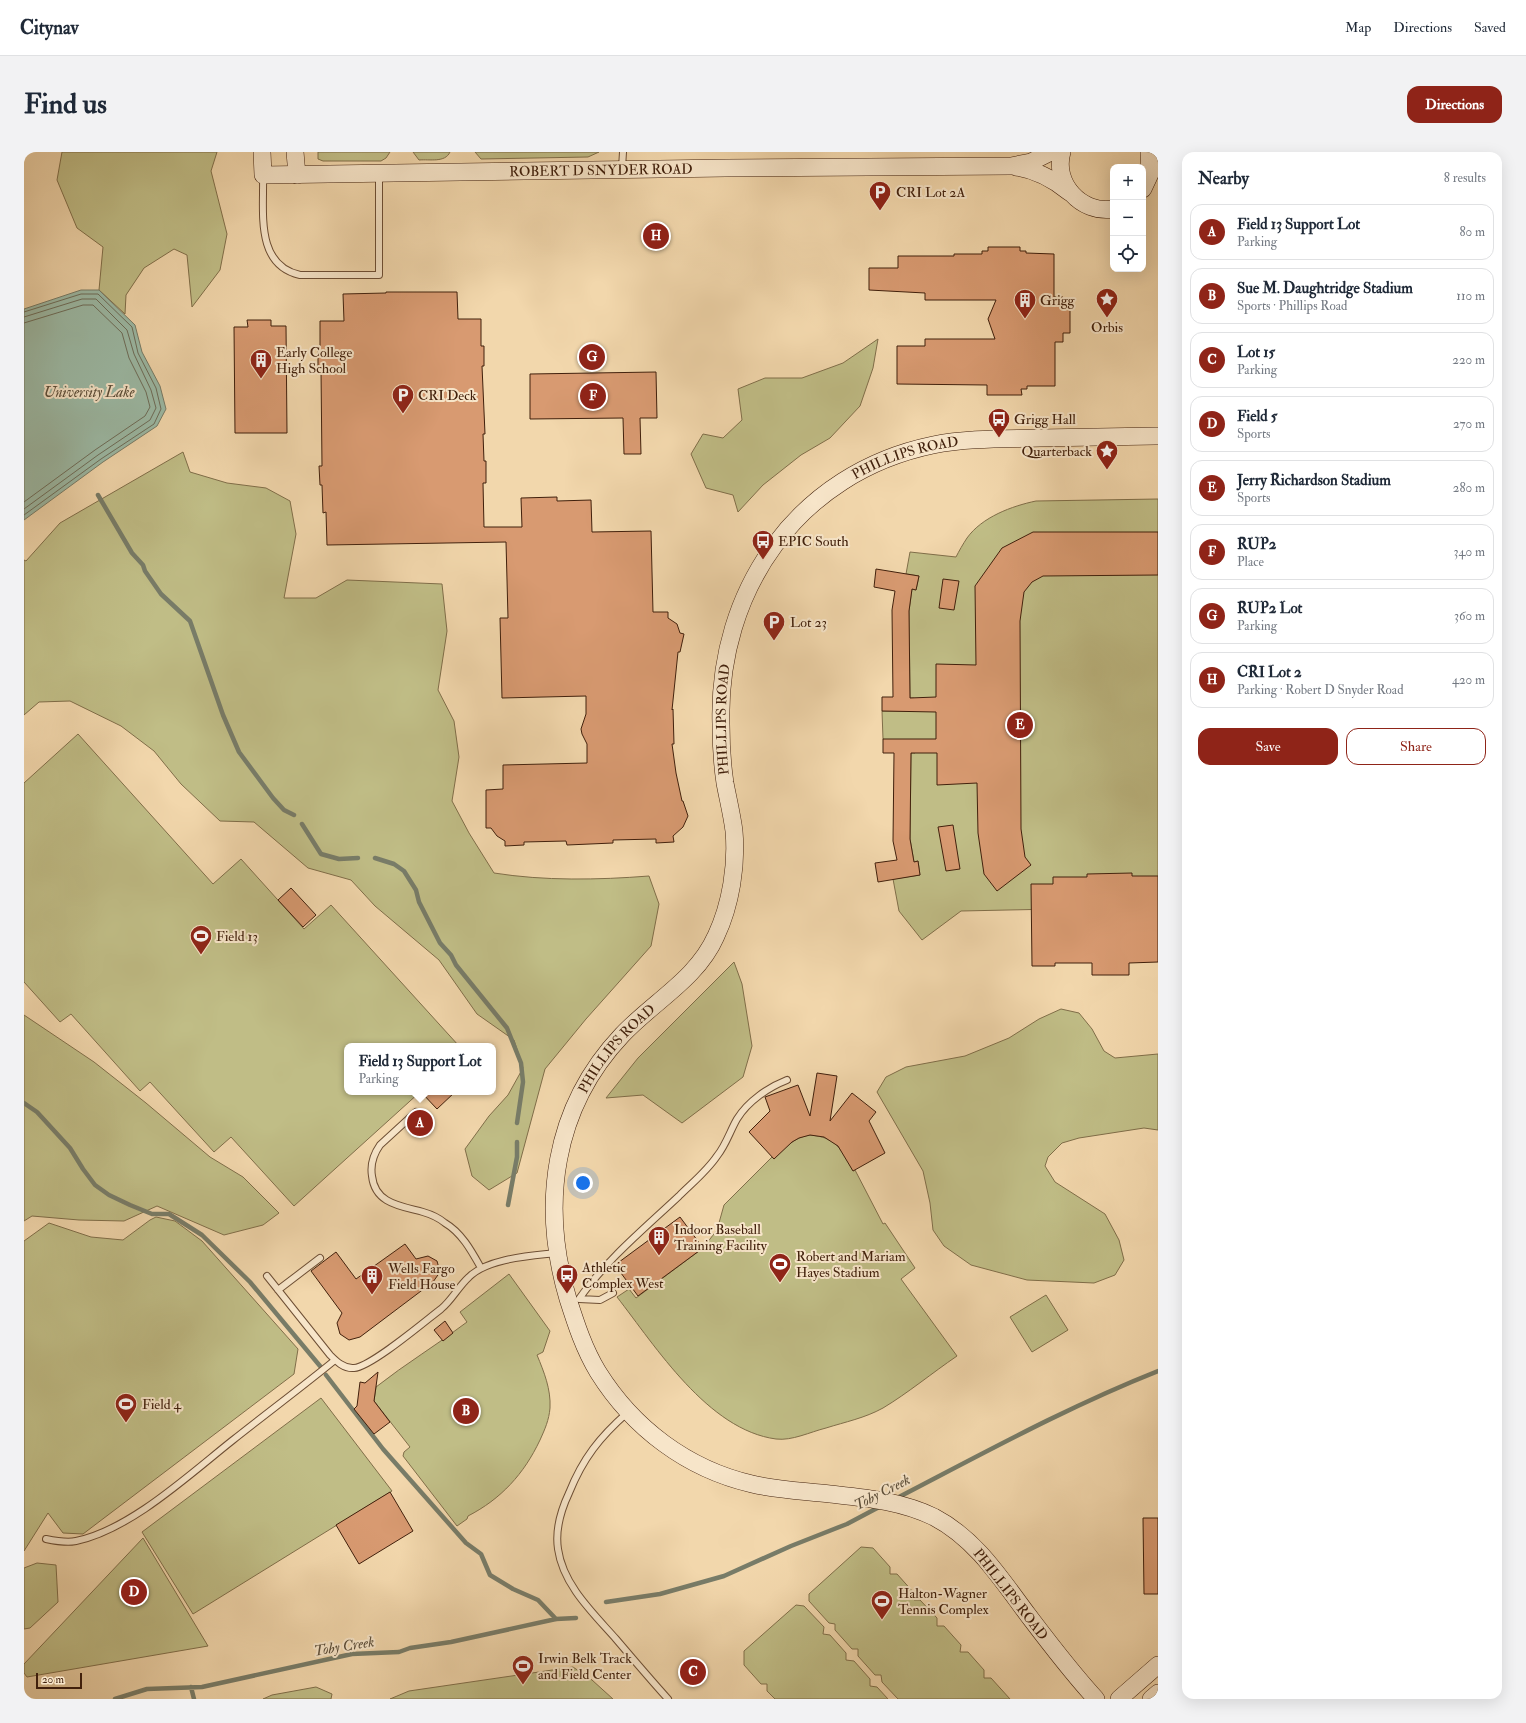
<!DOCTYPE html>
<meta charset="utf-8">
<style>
body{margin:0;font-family:"IM FELL Double Pica",serif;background:#f2f2f3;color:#1f2937}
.controls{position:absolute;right:12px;top:12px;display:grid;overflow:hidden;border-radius:8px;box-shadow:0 4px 16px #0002}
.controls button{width:36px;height:36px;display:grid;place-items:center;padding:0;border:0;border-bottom:1px solid #e0e1e3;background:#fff;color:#1f2937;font:20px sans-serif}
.scale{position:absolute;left:12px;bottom:10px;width:46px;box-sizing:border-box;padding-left:4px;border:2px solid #41200c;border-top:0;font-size:11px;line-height:14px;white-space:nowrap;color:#41200c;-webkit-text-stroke:3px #f7e5c9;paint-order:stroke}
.you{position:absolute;left:559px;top:1031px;width:14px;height:14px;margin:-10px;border:3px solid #fff;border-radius:50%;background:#1a73e8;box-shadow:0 0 0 6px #1a73e833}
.badge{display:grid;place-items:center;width:26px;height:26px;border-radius:50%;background:#8f2418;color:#fff;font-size:13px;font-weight:700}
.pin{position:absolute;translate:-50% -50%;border:2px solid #fff;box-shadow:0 1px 4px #0006}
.popup{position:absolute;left:320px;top:891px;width:152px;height:52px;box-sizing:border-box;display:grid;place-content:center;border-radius:8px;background:#fff;filter:drop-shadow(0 1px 3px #0005);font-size:13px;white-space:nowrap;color:#747a83}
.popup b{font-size:15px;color:#1f2937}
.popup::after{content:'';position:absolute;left:50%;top:100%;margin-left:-8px;border:8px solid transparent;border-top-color:#fff}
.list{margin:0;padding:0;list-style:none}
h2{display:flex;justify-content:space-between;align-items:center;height:52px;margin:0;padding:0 16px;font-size:17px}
h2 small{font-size:13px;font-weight:400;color:#747a83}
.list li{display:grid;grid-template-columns:26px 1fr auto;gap:12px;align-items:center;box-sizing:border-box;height:56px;margin:0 8px 8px;padding:0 8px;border:1px solid #e0e1e3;border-radius:12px}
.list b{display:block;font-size:15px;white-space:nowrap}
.list p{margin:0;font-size:13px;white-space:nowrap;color:#747a83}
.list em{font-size:13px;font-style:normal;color:#747a83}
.actions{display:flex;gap:8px;padding:12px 16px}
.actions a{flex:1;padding:9px 0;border:1px solid #8f2418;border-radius:12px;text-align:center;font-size:14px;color:#8f2418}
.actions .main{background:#8f2418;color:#fff}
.icon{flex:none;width:22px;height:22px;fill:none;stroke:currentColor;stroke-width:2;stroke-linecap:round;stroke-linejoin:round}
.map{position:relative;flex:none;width:1134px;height:1547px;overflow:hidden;border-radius:12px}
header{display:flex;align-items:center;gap:24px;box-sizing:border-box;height:56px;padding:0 20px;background:#fff;border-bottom:1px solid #e0e1e3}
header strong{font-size:19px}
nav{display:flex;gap:22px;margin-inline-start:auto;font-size:14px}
.intro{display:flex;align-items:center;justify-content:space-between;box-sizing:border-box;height:96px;padding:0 24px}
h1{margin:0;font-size:28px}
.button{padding:10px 18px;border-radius:12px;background:#8f2418;color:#fff;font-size:14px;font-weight:700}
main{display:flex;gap:24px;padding:0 24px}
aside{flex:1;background:#fff;border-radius:12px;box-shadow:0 4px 16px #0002}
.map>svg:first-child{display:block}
.green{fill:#c0bd86;stroke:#806e49}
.water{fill:#9cbaa6;stroke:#787c68}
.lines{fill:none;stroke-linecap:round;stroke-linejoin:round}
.shore{stroke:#6e6d59;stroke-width:1}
.stream{stroke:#787c68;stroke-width:4.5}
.building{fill:#d89a71;stroke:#41200c}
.lane-casing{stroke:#6d4e34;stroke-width:8}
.secondary-casing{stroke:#41200c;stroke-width:18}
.lane{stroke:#f7e5c9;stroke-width:6}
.secondary{stroke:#f7e5c9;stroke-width:17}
.labels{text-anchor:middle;stroke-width:4;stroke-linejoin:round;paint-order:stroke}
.street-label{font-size:14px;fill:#41200c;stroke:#f7e5c9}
.poi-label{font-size:14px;fill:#41200c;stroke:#f7e5c9;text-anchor:start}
.water-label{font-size:15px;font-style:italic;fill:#5c4e3a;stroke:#f7e5c9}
</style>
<header>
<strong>Citynav</strong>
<nav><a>Map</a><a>Directions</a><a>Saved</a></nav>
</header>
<div class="intro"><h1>Find us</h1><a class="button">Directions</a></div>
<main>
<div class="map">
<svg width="1134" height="1547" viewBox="0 0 1134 1547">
<rect width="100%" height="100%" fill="#f2d7ac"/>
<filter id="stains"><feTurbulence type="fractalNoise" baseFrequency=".005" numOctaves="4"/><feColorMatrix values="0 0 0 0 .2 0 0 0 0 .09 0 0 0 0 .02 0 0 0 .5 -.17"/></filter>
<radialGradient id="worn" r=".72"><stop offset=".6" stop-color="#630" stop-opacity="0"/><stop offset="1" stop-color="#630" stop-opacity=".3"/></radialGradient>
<!-- green -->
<path class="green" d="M38,0H193L187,19L203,82L196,118L168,155L163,103L150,97L120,116L102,143L101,162L75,138L79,95L53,76L33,28Z
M294,0H366L362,6L357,9H299L294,7Z
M389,0H426C421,11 406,7 395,8Z
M451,0H575L564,5L457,7Z
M854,187L849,216L836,254L806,286L777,303L739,333L714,360L709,343L682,336L667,302L679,282L699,286L718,268L714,237L741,226H778L819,211Z
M159,300L166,320L203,331L242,336L266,349L272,382L260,446H292L323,428L418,432L423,479L414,538L430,569L435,605L428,649L445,681L470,721C520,729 574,728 625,724L635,752L627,794L562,867L521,917L493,1021L465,1038L448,1024L441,997L465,964L484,943L499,916L490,888L453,862L415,808L351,754L327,728L284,716L230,670L196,669L157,632L130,599L97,574L46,549L15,550L0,563V408L2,409L36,371Z
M1134,347V760L1032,757L937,759L898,788L875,759L869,727L896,723L894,709L890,710L886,687L887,601H891L859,587L858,559H890V546H886L885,459L888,437L892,438L895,424L882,422L886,400L932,405C935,399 939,392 943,386C958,365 988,354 1012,349Z
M54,582L189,732L217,707L280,777L307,753L435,894H323V940H396L270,1054L207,985L190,1000L126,930L116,939L47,862L36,870L0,830V631Z
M710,810L718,832L728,894L719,925L658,971L619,943L582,946L614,906Z
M1037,857L1055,861L1068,877L1080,899L1091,906L1134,902V978L1120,976L1055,986L1038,991L1024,1005L1021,1014L1031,1030L1081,1062L1095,1088L1100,1108L1091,1123L1070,1131L1003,1128L947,1113L920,1094L909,1078L906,1051L899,1019L853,940L862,925L882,915L941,904L985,886L1015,867Z
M0,863L70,910L122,951L186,1005L219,1025L255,1061L239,1073L200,1083L133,1054L100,1069L55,1068L8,1064L0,1069Z
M786,983C812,985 818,998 829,1019L831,1018L859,1072L861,1071L891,1116L877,1127L933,1204C908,1221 884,1241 859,1256C841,1266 821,1270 802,1276C786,1280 768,1289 752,1287C684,1278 632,1195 593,1145L605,1137L612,1146L679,1096L693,1078L700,1053L748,1005L750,1007C761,996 770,985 786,983Z
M132,1065L151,1069L178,1089L274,1197L270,1222L59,1382L39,1381L24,1361L0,1399V1089L25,1071L67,1085L99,1088L126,1068Z
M485,1122L526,1179L519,1200L513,1203C520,1220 527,1237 526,1256C525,1268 521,1277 516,1288C500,1322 477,1347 444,1364L443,1367L433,1374L379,1304L380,1300L386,1295L350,1249L352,1235C381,1212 413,1193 443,1170L436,1160Z
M1022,1143L1044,1178L1008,1200L986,1165Z
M297,1246L368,1339L169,1462L118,1380Z
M119,1386L184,1494L3,1525L0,1521V1512Z
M837,1395L849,1396L866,1415V1422H873L890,1441V1448H896L913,1466V1474H920L937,1493L936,1500H944L960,1518V1526H967L986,1547H874L858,1530L857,1523H851L834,1504V1497H828L811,1478V1472L805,1471L785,1449V1442Z
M13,1411L32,1413L34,1450L6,1476L0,1477V1416Z
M772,1453L780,1454L800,1475L799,1482L806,1483L822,1501V1508L830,1509L846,1527V1534L853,1535L864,1547H751L743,1539V1532H737L720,1513V1499Z
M549,1515L568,1528L589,1547H366L385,1539Z
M292,1535L308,1542L307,1547H239L248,1543Z"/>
<!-- water -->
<path class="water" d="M57,138H75L111,173L118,200L136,234L142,257L133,274L79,310L0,368V157Z"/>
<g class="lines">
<!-- shore -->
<path class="shore" d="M0,160L57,142H74L108,175L114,201L132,236L137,257L130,272L77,307L0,363
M0,165L58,147H72L103,178L110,202L127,238L132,256L126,268L74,303L0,357
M0,171L59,153H69L98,181L105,206L122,240L126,255L121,264L71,298L0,350"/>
<!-- stream -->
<path class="stream" d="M74,343L108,401L119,413L121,419L137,442L166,469L199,563L215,600L249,646L260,658L270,663
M278,672L297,702L315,707L334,706
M351,706L370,712L380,719L392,738L395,750L416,791L427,803L432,813L483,876L497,911L499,930L493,971
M0,951L13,960L46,996L59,1017L71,1033L85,1043L106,1053L128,1062H145L178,1083L226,1130L296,1214
M484,1053L493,1005V990
M302,1223L359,1297L442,1391L457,1402L466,1423L489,1437L514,1448L532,1467
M871,1347C958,1302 1043,1255 1134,1219
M582,1450L636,1442L700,1424L767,1394L823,1372L857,1354
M167,1535L170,1547
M91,1547L123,1537L178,1535L328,1502L375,1500L386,1496L427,1490L532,1467L552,1466"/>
</g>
<!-- building -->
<path class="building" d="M964,95H996V99H1002V101L1030,102V145H1039V153H1046V181H1039V190H1031V234H1003V237H997L998,243H963V233L873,232V194H901V187H971L964,167L972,148H901V141L845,138V116H874V104H930V102H958V99H964Z
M362,140H433L434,167H457V194H460V214H458L461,282H459L460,309H462V331H459L460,375H498L497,346L533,345V349L567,348L568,380L627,379L629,460H644V466L653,472L656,481L660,482L656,500H654L648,558L649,557L650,592H648L652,621L658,649H659L664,664L659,675L649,684L650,690L632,691V687L589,688V691L543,693L542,689L500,690V693L481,694V689L473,684L467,676H462V638L479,637V613L563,611V592L558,582L557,577L562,562V544L478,546L476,466H484L482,390L303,393L302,360L299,361L298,333H296L295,314H298L297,218H294V197H296V169H320L319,142L362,141Z
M223,168H247V174H262L263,281H211L210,175H224Z
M632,220L633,266H616L617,302H600L599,266L506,267V222Z
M1009,380H1134V423L1019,424L1008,430L1000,440L996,469L997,677L1001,705L1007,713L973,739L960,722L954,681L953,631L913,633V601H887L886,687L890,710L894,709L896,723L854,730L851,711L873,708L869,689L870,601H859V587H912V560L858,559V545H869L868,458L871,439L850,435L852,417L895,424L892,438L888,437L885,459L886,546L912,545V512L952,513L951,434L978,396Z
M919,427L935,429L930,458L915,456Z
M929,673L936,717L922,719L914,675Z
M1108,721V724H1134V810L1105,811V823H1068V811H1031V814H1008L1007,732H1029V725H1063V722Z
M267,736L292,763L279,775L254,748Z
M793,921L813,924L806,969L828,941L852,960L845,969L861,1001L829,1019L814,994L800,985L786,983L775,986L768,990L750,1007L725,980L746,959L741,945L774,933L786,964Z
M397,940H431L413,957Z
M656,1065L679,1096L614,1144L591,1113Z
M381,1092L392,1107L404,1104L413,1109L416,1120L409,1130L336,1185L325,1188L316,1182L313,1171L318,1161L287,1119L312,1100L332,1127Z
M421,1169L429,1181L419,1189L410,1178Z
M354,1220L350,1249L366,1270L350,1282L330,1257L333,1254L336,1230L341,1231Z
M366,1340L389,1379L335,1412L312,1373Z
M1119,1366H1134V1442H1120Z"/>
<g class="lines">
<!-- lane casing -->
<g class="lane-casing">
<path id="lane" d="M598,16L599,0
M239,25C240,60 231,113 276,123H355V23
M392,960L356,993C349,1003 346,1012 348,1024C351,1052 377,1054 399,1060C406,1062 415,1066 421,1071C438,1081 448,1100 457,1116
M243,1124L306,1203C312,1209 320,1217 330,1216C347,1215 400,1170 417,1157C428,1148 434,1135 445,1125C464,1106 507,1104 533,1101
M254,1138L296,1106
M589,1141L576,1148L555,1147C582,1108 621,1076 655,1044C668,1031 683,1019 693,1004C702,993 706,979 713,967C724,949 745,935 763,928
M603,1261C576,1285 559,1306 545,1341C537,1358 531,1377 534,1397C539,1433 569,1461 592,1487C609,1507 626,1527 644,1547
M22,1387C32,1389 42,1391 52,1389C106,1378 166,1322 209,1288C243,1261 278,1235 311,1208"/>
</g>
<!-- secondary casing -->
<g class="secondary-casing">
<g id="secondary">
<path id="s1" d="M238,0L239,23L702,16L987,14L1007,10L1027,0"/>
<path d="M271,0L273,23"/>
<path d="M1038,0C1029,31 1057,62 1089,57"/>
<path d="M992,15C1012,18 1029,27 1045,40"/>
<path d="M1119,37L1126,22L1125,0"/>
<path id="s2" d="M1072,1547C1047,1520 1026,1492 1004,1463C977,1427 952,1387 910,1365C877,1349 842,1346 806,1342C780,1339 753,1338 728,1332C663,1317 609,1276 574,1220C560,1197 552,1172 544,1147C516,1053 529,956 598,883C630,849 673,827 692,784C707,752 713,713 710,679C708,663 704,647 701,631C698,611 697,592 697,572C693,438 774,321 909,293C944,286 981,287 1016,286C1056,285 1095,285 1134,284"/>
<path d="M1095,1547L1134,1513"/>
<path d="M1127,1547L1134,1541"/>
</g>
</g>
<!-- lane -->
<use href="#lane" class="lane"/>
<!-- secondary -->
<use href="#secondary" class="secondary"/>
</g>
<!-- icons -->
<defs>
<g id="parking-pin" transform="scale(1.15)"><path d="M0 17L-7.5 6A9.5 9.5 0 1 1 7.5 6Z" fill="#8f2418" stroke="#f7e5c9"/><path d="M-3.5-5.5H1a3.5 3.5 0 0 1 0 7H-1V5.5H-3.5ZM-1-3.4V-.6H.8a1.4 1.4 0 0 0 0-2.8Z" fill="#fff"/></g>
<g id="sight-pin" transform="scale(1.15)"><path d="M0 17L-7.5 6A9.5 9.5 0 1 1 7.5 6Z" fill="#8f2418" stroke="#f7e5c9"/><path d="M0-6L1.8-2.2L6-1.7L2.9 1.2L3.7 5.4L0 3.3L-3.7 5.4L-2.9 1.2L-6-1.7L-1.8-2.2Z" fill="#fff"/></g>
<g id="building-pin" transform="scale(1.15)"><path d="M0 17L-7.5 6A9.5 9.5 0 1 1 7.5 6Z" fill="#8f2418" stroke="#f7e5c9"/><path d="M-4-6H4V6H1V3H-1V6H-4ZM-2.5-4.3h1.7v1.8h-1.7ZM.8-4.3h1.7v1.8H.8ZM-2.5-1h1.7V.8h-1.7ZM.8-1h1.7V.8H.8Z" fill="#fff"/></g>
<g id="bus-pin" transform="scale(1.15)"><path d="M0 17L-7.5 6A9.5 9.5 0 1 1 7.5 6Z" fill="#8f2418" stroke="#f7e5c9"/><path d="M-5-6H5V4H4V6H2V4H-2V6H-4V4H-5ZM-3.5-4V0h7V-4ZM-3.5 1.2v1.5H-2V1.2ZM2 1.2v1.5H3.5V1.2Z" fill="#fff"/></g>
<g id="stadium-pin" transform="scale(1.15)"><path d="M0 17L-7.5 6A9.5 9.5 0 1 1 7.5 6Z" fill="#8f2418" stroke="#f7e5c9"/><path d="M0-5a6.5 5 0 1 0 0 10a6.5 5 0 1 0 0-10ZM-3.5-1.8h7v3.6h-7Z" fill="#fff"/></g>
</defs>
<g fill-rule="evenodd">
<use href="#parking-pin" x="856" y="40"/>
<use href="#sight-pin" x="1083" y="147"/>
<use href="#building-pin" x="1001" y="148"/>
<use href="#building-pin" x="237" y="208"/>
<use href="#parking-pin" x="379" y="243"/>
<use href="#bus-pin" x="975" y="267"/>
<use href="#sight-pin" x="1083" y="299"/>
<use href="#bus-pin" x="739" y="389"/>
<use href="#parking-pin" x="750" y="470"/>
<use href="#stadium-pin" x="177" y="784"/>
<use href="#building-pin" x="635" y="1085"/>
<use href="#stadium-pin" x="756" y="1112"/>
<use href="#bus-pin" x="543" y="1123"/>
<use href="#building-pin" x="348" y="1124"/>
<use href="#stadium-pin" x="102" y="1252"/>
<use href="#stadium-pin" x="858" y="1449"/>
<use href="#stadium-pin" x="499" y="1514"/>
</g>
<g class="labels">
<!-- street labels -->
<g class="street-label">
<text dy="5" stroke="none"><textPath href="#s1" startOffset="361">ROBERT D SNYDER ROAD</textPath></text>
<text dy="5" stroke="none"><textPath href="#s2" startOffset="1693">PHILLIPS ROAD</textPath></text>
<text dy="5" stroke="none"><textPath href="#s2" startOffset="1346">PHILLIPS ROAD</textPath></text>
<text dy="5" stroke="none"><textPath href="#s2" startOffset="974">PHILLIPS ROAD</textPath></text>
<text transform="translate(987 1442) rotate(52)" y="5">PHILLIPS ROAD</text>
</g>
<!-- poi labels -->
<g class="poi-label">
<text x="872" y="45">CRI Lot 2A</text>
<text x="1016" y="153">Grigg</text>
<text x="1083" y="180" text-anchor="middle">Orbis</text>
<text x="252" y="205">Early College<tspan x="252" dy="16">High School</tspan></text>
<text x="394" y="248">CRI Deck</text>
<text x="990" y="272">Grigg Hall</text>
<text x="1068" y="304" text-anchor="end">Quarterback</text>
<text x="754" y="394">EPIC South</text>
<text x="766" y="475">Lot 23</text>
<text x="192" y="789">Field 13</text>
<text x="650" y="1082">Indoor Baseball<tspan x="650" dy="16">Training Facility</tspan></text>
<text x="772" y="1109">Robert and Mariam<tspan x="772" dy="16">Hayes Stadium</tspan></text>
<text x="558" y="1120">Athletic<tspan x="558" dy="16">Complex West</tspan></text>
<text x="364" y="1121">Wells Fargo<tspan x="364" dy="16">Field House</tspan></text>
<text x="118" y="1257">Field 4</text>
<text x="874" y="1446">Halton-Wagner<tspan x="874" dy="16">Tennis Complex</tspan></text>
<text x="514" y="1511">Irwin Belk Track<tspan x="514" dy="16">and Field Center</tspan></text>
</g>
<!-- water labels -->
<g class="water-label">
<text x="65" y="245">University Lake</text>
<text transform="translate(858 1340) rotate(-27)" y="5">Toby Creek</text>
<text transform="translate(320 1494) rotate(-9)" y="5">Toby Creek</text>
</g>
</g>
<rect width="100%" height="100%" filter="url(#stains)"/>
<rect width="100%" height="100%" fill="url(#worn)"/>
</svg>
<div class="controls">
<button>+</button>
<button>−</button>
<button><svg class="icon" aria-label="locate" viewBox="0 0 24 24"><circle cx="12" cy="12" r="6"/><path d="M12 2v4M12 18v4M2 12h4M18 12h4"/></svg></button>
</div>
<div class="scale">20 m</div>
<div class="you"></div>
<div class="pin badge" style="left:396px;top:971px">A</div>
<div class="popup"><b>Field 13 Support Lot</b>Parking</div>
<div class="pin badge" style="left:442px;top:1259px">B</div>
<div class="pin badge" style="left:669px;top:1520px">C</div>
<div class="pin badge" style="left:110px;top:1440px">D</div>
<div class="pin badge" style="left:996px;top:573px">E</div>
<div class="pin badge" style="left:569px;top:244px">F</div>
<div class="pin badge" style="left:568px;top:205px">G</div>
<div class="pin badge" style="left:632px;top:84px">H</div>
</div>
<aside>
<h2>Nearby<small>8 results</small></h2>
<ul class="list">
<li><span class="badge">A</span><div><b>Field 13 Support Lot</b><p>Parking</p></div><em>80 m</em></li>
<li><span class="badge">B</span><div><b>Sue M. Daughtridge Stadium</b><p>Sports · Phillips Road</p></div><em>110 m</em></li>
<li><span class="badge">C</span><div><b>Lot 15</b><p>Parking</p></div><em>220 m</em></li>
<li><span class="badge">D</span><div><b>Field 5</b><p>Sports</p></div><em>270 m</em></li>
<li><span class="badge">E</span><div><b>Jerry Richardson Stadium</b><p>Sports</p></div><em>280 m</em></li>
<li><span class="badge">F</span><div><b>RUP2</b><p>Place</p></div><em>340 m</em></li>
<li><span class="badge">G</span><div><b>RUP2 Lot</b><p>Parking</p></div><em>360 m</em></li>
<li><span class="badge">H</span><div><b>CRI Lot 2</b><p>Parking · Robert D Snyder Road</p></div><em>420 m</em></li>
</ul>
<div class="actions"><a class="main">Save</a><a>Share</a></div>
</aside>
</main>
